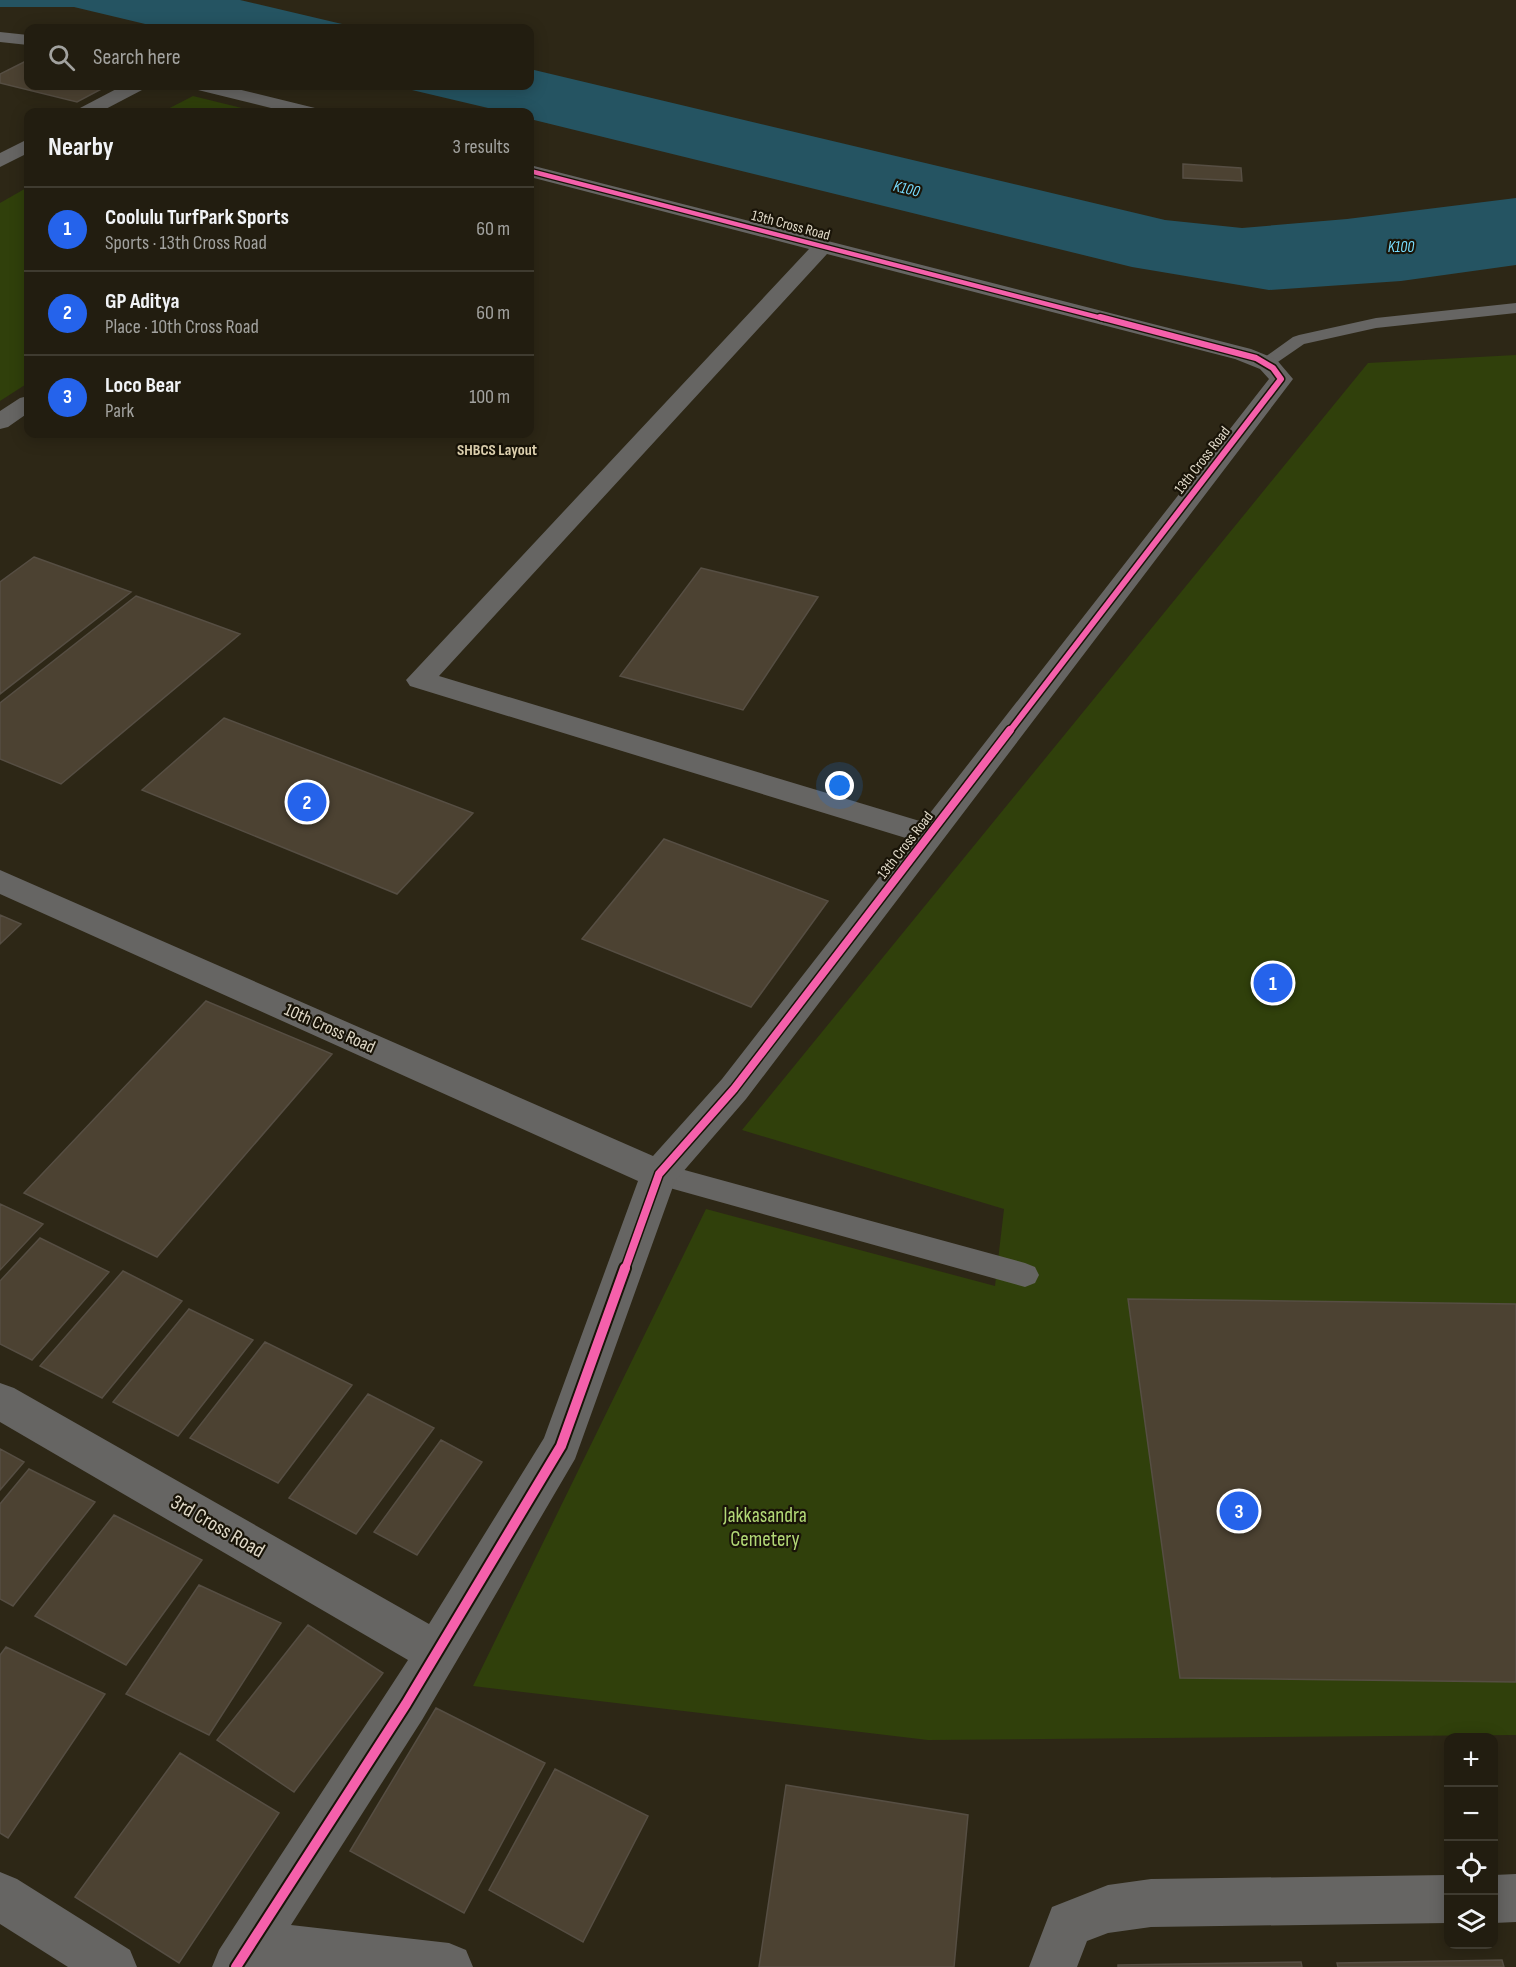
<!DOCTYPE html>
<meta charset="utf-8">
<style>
body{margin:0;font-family:"Sofia Sans Condensed",sans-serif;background:#2e2a1e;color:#f1f3f6}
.controls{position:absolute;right:18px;bottom:18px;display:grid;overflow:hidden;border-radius:12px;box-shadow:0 3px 15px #0003}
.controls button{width:54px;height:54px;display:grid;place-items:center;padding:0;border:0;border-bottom:2px solid #3f3b30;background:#221d10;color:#f1f3f6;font:30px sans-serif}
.you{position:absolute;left:840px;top:786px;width:21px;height:21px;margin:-15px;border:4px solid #fff;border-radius:50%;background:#1a73e8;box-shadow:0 0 0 9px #1a73e833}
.badge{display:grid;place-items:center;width:39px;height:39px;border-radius:50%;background:#2563eb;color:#fff;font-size:20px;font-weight:700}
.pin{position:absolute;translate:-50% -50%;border:3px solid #fff;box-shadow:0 2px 6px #0006}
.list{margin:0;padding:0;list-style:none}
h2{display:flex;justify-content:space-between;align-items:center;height:78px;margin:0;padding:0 24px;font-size:26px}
h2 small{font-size:20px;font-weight:400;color:#a2a29f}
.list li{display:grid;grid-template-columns:39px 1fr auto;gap:18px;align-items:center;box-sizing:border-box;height:84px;padding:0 24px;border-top:2px solid #3f3b30}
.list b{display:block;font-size:22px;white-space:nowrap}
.list p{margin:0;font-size:20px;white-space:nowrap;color:#a2a29f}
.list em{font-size:20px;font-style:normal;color:#a2a29f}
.icon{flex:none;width:33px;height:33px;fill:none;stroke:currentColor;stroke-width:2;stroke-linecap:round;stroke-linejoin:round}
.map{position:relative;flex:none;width:1516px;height:1967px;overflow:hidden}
.search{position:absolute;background:#221d10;box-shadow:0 3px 15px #0003;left:24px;top:24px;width:510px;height:66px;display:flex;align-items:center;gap:15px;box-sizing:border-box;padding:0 21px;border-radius:12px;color:#a2a29f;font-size:22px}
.panel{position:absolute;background:#221d10;box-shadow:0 3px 15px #0003;left:24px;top:108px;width:510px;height:330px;border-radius:12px}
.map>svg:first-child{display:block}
.green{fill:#30400b}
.water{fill:#255462}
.building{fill:#4c4232;stroke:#564e43;stroke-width:1.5}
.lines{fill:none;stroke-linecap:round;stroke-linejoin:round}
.lane{fill:#666563;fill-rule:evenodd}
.street{fill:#666563;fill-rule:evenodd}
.cycleway-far3-casing{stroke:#191408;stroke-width:7}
.cycleway-far2-casing{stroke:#191408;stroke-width:9}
.cycleway-far1-casing{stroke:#191408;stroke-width:11}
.cycleway-casing{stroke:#191408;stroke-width:14}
.cycleway-far3{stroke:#f560ab;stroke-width:4.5}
.cycleway-far2{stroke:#f560ab;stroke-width:6}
.cycleway-far1{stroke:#f560ab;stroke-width:8}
.cycleway{stroke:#f560ab;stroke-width:10}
.labels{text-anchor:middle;stroke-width:4.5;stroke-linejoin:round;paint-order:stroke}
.far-street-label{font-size:15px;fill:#e0d9c8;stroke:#191408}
.far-water-label{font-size:16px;font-style:italic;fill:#78ddff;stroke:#191408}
.far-neighbourhood-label{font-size:16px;font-weight:bold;fill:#e0d3b1;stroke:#191408}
.street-label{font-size:18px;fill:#e0d9c8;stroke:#191408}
.near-park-label{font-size:21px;fill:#b2d876;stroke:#191408}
.near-street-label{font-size:21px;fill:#e0d9c8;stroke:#191408}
</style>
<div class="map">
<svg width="1516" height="1967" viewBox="0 0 1516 1967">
<rect width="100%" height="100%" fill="#2d2716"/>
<!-- green -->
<path class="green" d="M193,96L258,112H162Z
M28,187V383L0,401V203Z
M1516,355V1735L928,1740L473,1686L706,1209L995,1286L1004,1209L742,1130L1368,363Z"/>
<!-- water -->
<path class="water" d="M0,0H240L359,28H162L74,7H0Z
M530,69L1165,220L1242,228L1347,219L1516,198V265L1401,281L1269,290L1132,267L530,119V112H505L395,86H530Z"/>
<!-- building -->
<path class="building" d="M28,60V86H107L77,102L0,83V74Z
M1183,164L1241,168L1242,181L1183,178Z
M34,557L131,592L0,694V582Z
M701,568L818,597L743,710L620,676Z
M136,596L240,634L61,784L0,759V703Z
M224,718L473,813L397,894L142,790Z
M664,839L828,901L751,1007L582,939Z
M0,915L21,924L0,944Z
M206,1001L332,1054L157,1257L24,1193Z
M0,1204L43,1224L0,1270Z
M40,1238L109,1272L32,1360L0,1344V1281Z
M123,1271L182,1301L102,1398L40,1366Z
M1128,1299L1516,1304V1682L1180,1678Z
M189,1309L253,1340L178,1436L113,1402Z
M265,1342L352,1385L278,1483L190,1438Z
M368,1394L434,1428L356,1534L289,1498Z
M441,1440L482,1462L417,1555L374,1532Z
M0,1449L24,1462L0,1490Z
M29,1469L95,1502L13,1606L0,1599V1504Z
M114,1515L202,1560L126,1665L35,1616Z
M199,1585L281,1623L209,1735L126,1694Z
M308,1625L383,1673L294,1792L217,1740Z
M6,1647L105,1694L8,1838L0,1833V1655Z
M436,1708L545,1763L464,1913L350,1851Z
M180,1753L279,1813L179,1963L75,1897Z
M555,1769L648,1816L583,1942L489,1890Z
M786,1785L968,1815L954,1967H759Z
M1502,1960L1504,1967H1338L1337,1963Z
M1301,1962L1302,1967H1118V1965Z"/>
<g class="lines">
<!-- lane -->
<path class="lane" d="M1516,303V313L1376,328L1304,344L1272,366H1260L1258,362L1293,337L1299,335L1376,318Z
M659,1163L1025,1263L1035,1267L1039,1275L1035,1283L1025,1287L659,1185L650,1182L646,1174L650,1166Z"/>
<!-- street -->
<path class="street" d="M0,32L28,35V45L0,42Z
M122,86H144L142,90L100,112H78L80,108Z
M196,86H225L315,108L317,112H287L198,90Z
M28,139V153L0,167V153Z
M530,165L1251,349L1276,359L1293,379L746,1099L675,1181L575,1459L422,1720L291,1925L449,1943L466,1950L473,1967H212L219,1950L408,1660L0,1422V1383L14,1388L429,1624L544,1438L638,1181L0,894V870L653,1156L722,1079L909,839L410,686L406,680L809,249L530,177ZM827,254L1235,359L1260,369L1269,379L923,822L439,676Z
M28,396V413L8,427L0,429V411L20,398Z
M0,1872L17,1879L130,1950L137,1967H68L0,1924Z
M1516,1874V1922L1494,1923V1875Z
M1448,1875V1923L1151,1927L1108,1933L1087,1941L1077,1967H1029L1052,1907L1108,1885L1151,1879Z"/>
<!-- cycleway-far3 casing -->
<g class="cycleway-far3-casing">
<path id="cycleway-far3" d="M530,171L1105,319"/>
</g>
<!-- cycleway-far2 casing -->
<g class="cycleway-far2-casing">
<path id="cycleway-far2" d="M1009,732L1281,379L1273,368L1256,358L1100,317"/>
</g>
<!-- cycleway-far1 casing -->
<g class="cycleway-far1-casing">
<path id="cycleway-far1" d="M625,1269L659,1174L734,1089L1010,730"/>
</g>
<!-- cycleway casing -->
<g class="cycleway-casing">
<path id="cycleway" d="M236,1967L406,1704L561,1446L625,1268"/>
</g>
<!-- cycleway-far3 -->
<use href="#cycleway-far3" class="cycleway-far3"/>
<!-- cycleway-far2 -->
<use href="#cycleway-far2" class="cycleway-far2"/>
<!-- cycleway-far1 -->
<use href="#cycleway-far1" class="cycleway-far1"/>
<!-- cycleway -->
<use href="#cycleway" class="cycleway"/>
</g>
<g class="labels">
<!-- far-street labels -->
<g class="far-street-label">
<text transform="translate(791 225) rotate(15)" y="5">13th Cross Road</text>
<text transform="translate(1202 460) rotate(-52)" y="5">13th Cross Road</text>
<text transform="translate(905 845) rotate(-52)" y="5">13th Cross Road</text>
</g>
<!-- far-water labels -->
<g class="far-water-label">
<text transform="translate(907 188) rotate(14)" y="6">K100</text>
<text x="1401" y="252">K100</text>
</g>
<!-- far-neighbourhood labels -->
<g class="far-neighbourhood-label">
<text x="497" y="455">SHBCS Layout</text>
</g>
<!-- street labels -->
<g class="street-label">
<text transform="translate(330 1028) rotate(24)" y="6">10th Cross Road</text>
</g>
<!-- near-park labels -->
<g class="near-park-label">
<text x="765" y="1522">Jakkasandra<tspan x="765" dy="24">Cemetery</tspan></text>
</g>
<!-- near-street labels -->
<g class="near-street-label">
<text transform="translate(218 1526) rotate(30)" y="7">3rd Cross Road</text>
</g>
</g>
</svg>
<div class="controls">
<button>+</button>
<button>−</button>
<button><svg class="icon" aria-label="locate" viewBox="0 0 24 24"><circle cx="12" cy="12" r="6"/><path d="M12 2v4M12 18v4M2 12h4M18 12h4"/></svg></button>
<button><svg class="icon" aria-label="layers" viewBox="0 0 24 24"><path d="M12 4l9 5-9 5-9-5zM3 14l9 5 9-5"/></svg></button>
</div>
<div class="you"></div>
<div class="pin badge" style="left:1273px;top:983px">1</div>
<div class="pin badge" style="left:307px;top:802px">2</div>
<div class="pin badge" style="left:1239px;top:1511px">3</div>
<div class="search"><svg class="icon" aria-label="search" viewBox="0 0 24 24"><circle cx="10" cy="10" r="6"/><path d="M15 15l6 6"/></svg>Search here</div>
<section class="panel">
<h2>Nearby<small>3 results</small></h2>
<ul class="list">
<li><span class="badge">1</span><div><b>Coolulu TurfPark Sports</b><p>Sports · 13th Cross Road</p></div><em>60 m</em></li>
<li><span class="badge">2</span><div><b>GP Aditya</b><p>Place · 10th Cross Road</p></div><em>60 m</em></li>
<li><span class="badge">3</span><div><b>Loco Bear</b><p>Park</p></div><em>100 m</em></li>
</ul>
</section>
</div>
